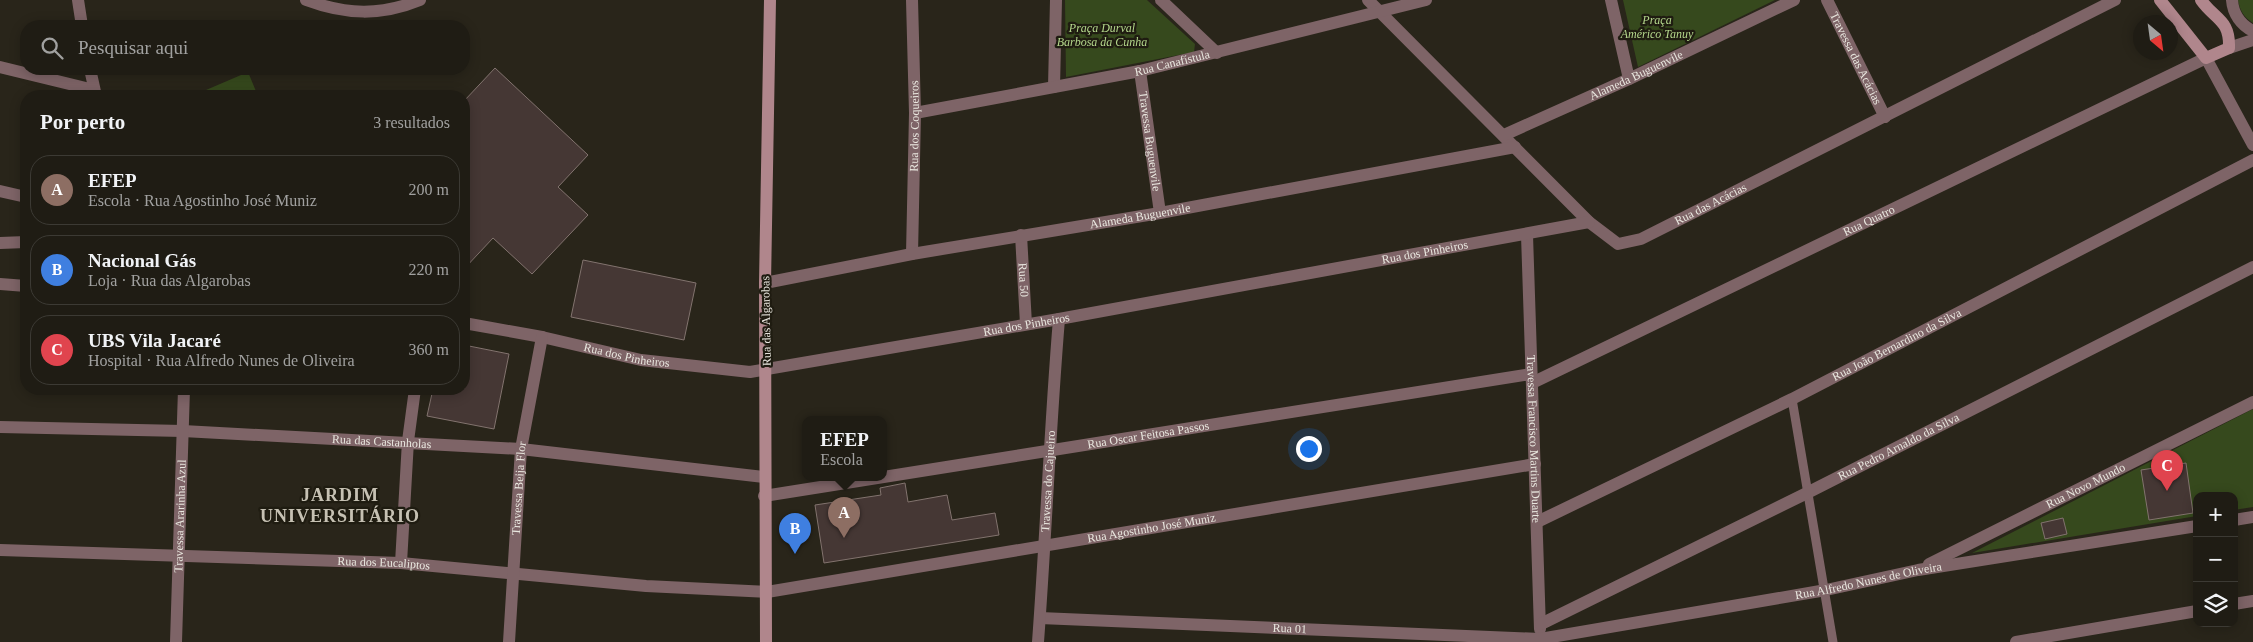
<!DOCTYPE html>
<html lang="pt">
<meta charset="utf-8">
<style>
body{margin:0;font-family:"Times New Roman",serif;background:#2c2922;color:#f1f3f6}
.controls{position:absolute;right:15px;bottom:15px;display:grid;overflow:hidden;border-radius:10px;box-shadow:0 2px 12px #0003}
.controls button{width:45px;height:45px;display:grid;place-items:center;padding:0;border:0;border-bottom:1px solid #3c3a34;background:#1f1c14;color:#f1f3f6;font:25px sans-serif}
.compass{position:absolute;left:2133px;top:15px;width:45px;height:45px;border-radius:50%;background:#1f1c14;box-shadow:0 2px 12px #0003;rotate:151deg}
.you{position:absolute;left:1308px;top:448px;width:18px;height:18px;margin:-12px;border:4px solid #fff;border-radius:50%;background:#1a73e8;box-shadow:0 0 0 8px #1a73e833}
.badge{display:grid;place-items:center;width:32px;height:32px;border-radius:50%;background:#bca0f2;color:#fff;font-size:16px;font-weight:700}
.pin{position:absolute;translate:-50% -41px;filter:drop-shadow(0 1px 2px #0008)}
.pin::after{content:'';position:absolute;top:26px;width:18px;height:15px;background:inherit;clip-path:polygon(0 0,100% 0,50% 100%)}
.popup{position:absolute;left:802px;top:416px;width:85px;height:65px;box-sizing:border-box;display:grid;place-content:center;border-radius:10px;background:#1f1c14;filter:drop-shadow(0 1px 4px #0005);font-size:16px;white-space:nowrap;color:#a1a1a0}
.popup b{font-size:19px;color:#f1f3f6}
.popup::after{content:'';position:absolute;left:50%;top:100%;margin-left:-10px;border:10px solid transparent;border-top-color:#1f1c14}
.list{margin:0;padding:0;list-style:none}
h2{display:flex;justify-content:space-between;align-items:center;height:65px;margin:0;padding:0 20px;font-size:21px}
h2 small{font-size:16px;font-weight:400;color:#a1a1a0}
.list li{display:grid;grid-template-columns:32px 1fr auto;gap:15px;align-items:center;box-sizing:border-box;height:70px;margin:0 10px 10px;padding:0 10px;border:1px solid #3c3a34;border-radius:20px}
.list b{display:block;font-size:19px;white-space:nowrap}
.list p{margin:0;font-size:16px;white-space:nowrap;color:#a1a1a0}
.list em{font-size:16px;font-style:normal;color:#a1a1a0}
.icon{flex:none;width:28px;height:28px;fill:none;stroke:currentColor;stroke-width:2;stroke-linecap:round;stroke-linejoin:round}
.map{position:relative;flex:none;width:2253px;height:642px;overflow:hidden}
.search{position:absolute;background:#1f1c14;box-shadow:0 2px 12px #0003;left:20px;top:20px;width:450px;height:55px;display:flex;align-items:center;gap:12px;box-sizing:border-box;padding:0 18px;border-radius:20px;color:#a1a1a0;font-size:19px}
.panel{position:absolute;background:#1f1c14;box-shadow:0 2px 12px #0003;left:20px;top:90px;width:450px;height:305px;border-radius:20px}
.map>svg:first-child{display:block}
.green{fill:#36491d}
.building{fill:#453734;stroke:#82736e}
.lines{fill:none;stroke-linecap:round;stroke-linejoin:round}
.lane{stroke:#7e6467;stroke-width:9}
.street{stroke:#7e6467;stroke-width:12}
.secondary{stroke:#b0868c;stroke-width:12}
.labels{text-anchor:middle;stroke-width:4.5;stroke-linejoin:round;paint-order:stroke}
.park-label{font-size:12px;font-style:italic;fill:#b4d78c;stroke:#1f1c11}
.street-label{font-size:12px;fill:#e9e7df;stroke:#1f1c11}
.district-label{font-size:18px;font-weight:bold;letter-spacing:1px;fill:#c6c1b3;stroke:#1f1c11}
</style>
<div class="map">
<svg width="2253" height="642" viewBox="0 0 2253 642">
<rect width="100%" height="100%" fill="#29251a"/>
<!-- green -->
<path class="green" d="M1065,0H1147L1195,44L1194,52L1066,77Z
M1623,0H1775L1638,67Z
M2238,0H2253V23C2244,17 2240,11 2238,0Z
M248,72L258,96H192Z
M2253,409V507L2234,510V496H2197V516L1972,553Z"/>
<!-- building -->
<path class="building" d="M495,68L588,155L558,187L588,215L532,274L493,238L464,269V101Z
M583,260L696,283L684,340L571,317Z
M464,345L509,354L494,429L427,416L433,389H464Z
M2186,463L2193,513L2149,520L2141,470Z
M905,483L908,502L947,495L952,520L995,513L999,535L824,563L815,505L881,495L880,488Z
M2063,518L2067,534L2045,539L2041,523Z"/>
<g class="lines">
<!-- lane -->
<path class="lane" d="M1792,399L1833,642"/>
<!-- street -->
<g class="street">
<path d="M78,0L82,26"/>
<path d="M306,0C346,15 381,16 420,0"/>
<path d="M1161,0L1217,53"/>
<path id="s1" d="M1368,0L1589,222L1618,244L1641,239L2115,0"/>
<path d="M1611,0L1629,79"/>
<path id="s2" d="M1827,0L1885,117"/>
<path d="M2232,0C2233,14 2241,25 2253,31"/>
<path d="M2229,48L2253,40"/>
<path d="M0,67L94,90"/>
<path d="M90,69L96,96"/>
<path id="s3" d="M1140,71L1160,213"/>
<path d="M1054,87L1056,0"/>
<path id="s4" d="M915,113L1140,71L1426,0"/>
<path id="s5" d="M1504,135L1629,79L1794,0"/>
<path d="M0,191L26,197"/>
<path id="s6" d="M1021,235L1026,324"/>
<path id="s7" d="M1527,235L1540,629"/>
<path d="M0,243L26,242"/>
<path id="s8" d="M912,254L915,113L912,0"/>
<path id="s9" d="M765,283L912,254L1160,213L1515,147"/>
<path d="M0,284L26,286"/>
<path id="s10" d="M464,323L542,337L641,360L750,372L1059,319L1589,222"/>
<path id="s11" d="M1532,383L2206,58L2253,145"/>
<path id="s12" d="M0,427L183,431L521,449L764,477"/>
<path id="s13" d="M764,496L1531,374"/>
<path d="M2234,520L2253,517"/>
<path id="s14" d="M1537,522L1792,399L2253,160"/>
<path id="s15" d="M0,550L401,563L646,586L767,592L1535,464"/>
<path d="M401,563L408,441L415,389"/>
<path id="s16" d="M1929,564L2253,402"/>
<path d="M2234,604L2253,601"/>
<path id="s17" d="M1040,618L1540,639L1826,590L1918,570L2197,526"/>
<path id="s18" d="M1541,624L1807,493L2253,267"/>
<path id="s19" d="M176,642L184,389"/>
<path id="s20" d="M509,642L521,449L542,337"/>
<path id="s21" d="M1038,642C1046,534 1050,427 1059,319"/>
<path d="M2016,642L2197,611"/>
</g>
<!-- secondary -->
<path class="secondary" d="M2160,0L2206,58L2229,48C2230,19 2215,20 2201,0
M766,642L765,283L770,0"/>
</g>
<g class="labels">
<!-- park labels -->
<g class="park-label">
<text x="1657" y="24">Praça<tspan x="1657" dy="14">Américo Tanuy</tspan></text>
<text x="1102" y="32">Praça Durval<tspan x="1102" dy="14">Barbosa da Cunha</tspan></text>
</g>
<!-- street labels -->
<g class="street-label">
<text dy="4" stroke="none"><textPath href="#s2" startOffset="65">Travessa das Acácias</textPath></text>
<text dy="4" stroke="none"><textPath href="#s4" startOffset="262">Rua Canafístula</textPath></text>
<text dy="4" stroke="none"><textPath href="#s5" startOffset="145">Alameda Buguenvile</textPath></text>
<text dy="4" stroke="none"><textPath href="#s8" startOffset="128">Rua dos Coqueiros</textPath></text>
<text dy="4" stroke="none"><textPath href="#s3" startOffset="71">Travessa Buguenvile</textPath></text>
<text dy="4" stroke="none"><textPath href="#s1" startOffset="451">Rua das Acácias</textPath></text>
<text dy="4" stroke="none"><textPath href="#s9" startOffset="381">Alameda Buguenvile</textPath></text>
<text dy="4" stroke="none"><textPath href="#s11" startOffset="374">Rua Quatro</textPath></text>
<text dy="4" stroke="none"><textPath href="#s10" startOffset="976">Rua dos Pinheiros</textPath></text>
<text dy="4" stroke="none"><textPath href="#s6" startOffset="45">Rua 50</textPath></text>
<text transform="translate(766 321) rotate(-91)" y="4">Rua das Algarobas</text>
<text dy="4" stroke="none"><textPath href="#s10" startOffset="571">Rua dos Pinheiros</textPath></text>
<text dy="4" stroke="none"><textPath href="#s14" startOffset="401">Rua João Bernardino da Silva</textPath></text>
<text dy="4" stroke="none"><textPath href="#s10" startOffset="166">Rua dos Pinheiros</textPath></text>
<text dy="4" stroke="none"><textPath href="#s13" startOffset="389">Rua Oscar Feitosa Passos</textPath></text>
<text dy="4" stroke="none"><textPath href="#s7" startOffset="204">Travessa Francisco Martins Duarte</textPath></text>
<text dy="4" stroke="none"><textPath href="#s12" startOffset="382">Rua das Castanholas</textPath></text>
<text dy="4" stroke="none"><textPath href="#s18" startOffset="399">Rua Pedro Arnaldo da Silva</textPath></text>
<text dy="4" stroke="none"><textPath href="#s21" startOffset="161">Travessa do Cajueiro</textPath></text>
<text dy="4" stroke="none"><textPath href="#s16" startOffset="175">Rua Novo Mundo</textPath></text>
<text dy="4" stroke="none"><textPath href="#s20" startOffset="154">Travessa Beija Flor</textPath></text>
<text dy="4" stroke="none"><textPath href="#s19" startOffset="126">Travessa Ararinha Azul</textPath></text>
<text dy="4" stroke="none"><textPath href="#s15" startOffset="1158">Rua Agostinho José Muniz</textPath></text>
<text dy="4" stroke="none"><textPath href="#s15" startOffset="384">Rua dos Eucaliptos</textPath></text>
<text dy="4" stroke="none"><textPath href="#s17" startOffset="834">Rua Alfredo Nunes de Oliveira</textPath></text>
<text dy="4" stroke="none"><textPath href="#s17" startOffset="250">Rua 01</textPath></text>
</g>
<!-- district labels -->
<g class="district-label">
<text x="340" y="501">JARDIM<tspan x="340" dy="21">UNIVERSITÁRIO</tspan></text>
</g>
</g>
</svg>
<div class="controls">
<button>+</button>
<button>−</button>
<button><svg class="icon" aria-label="layers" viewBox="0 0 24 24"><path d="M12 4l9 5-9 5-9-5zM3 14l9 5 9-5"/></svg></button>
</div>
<svg class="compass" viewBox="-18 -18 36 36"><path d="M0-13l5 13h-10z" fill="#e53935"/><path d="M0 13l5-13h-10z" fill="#a1a1a0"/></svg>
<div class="you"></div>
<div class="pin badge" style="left:844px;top:538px;background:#8d6e63">A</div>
<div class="popup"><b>EFEP</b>Escola</div>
<div class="pin badge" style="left:795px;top:554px;background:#3f7fe0">B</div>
<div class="pin badge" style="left:2167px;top:491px;background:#e0444e">C</div>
<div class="search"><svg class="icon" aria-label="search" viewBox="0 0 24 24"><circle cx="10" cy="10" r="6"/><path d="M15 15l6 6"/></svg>Pesquisar aqui</div>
<section class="panel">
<h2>Por perto<small>3 resultados</small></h2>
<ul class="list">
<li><span class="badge" style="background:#8d6e63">A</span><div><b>EFEP</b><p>Escola · Rua Agostinho José Muniz</p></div><em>200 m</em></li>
<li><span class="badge" style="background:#3f7fe0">B</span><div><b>Nacional Gás</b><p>Loja · Rua das Algarobas</p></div><em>220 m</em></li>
<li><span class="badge" style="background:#e0444e">C</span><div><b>UBS Vila Jacaré</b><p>Hospital · Rua Alfredo Nunes de Oliveira</p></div><em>360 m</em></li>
</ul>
</section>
</div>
